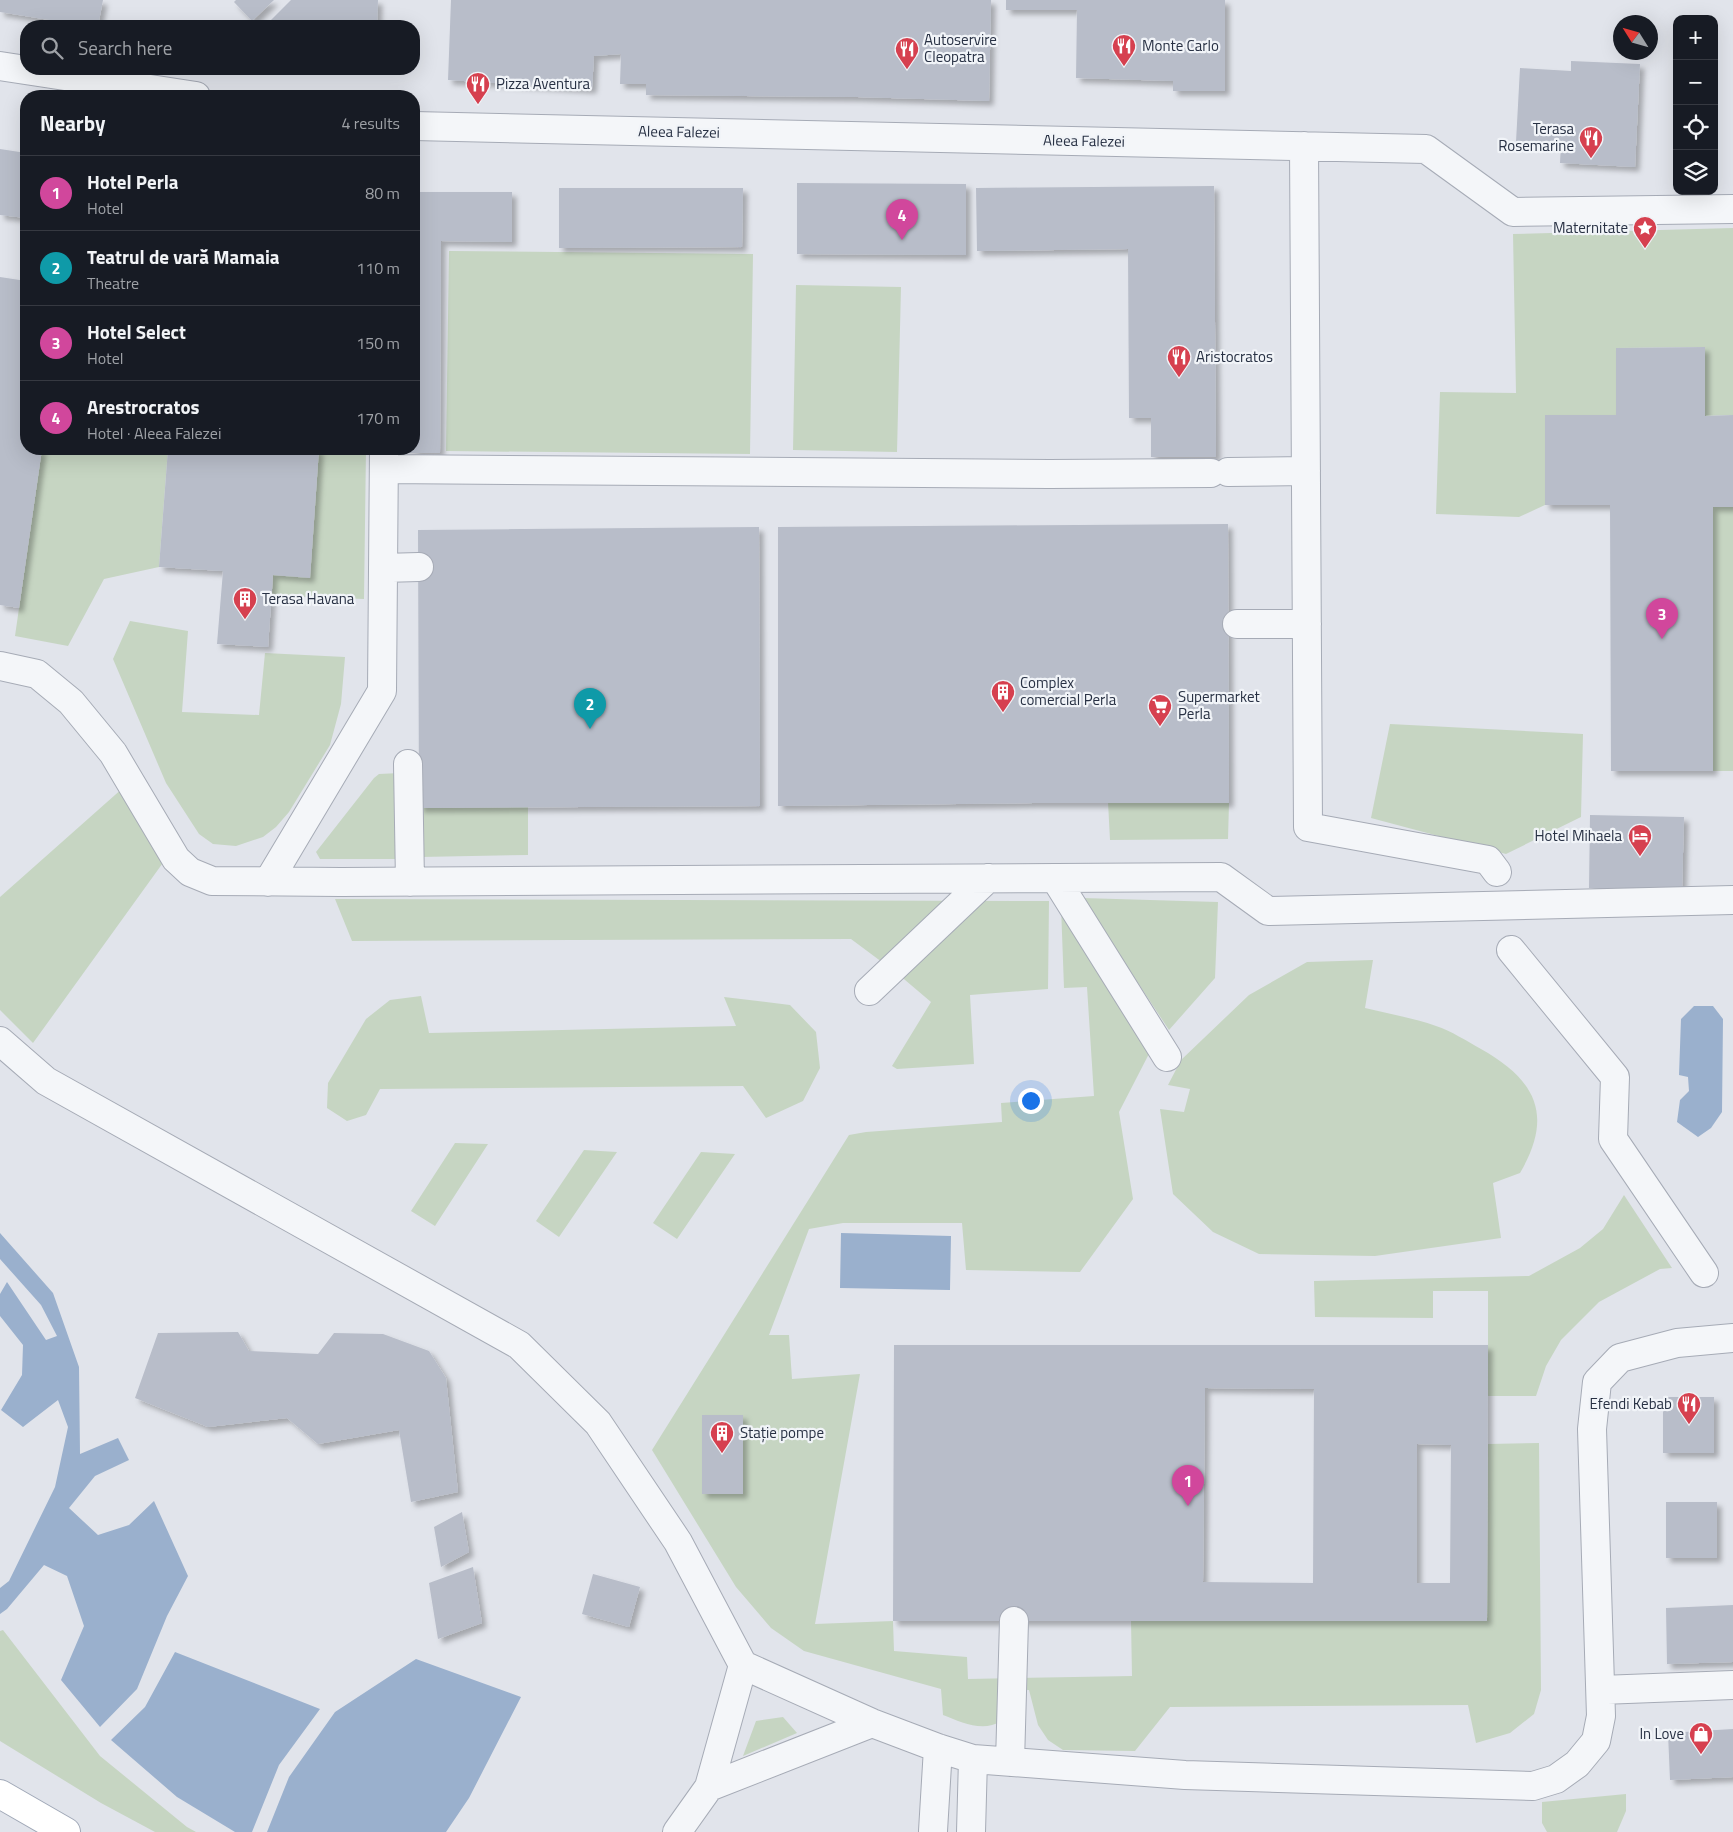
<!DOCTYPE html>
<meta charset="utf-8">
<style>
body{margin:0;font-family:"Titillium Web",sans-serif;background:#20242c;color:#f1f3f6}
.controls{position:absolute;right:15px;top:15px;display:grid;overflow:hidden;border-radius:10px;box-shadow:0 5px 20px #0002}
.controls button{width:45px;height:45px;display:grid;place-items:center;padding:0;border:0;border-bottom:1px solid #363941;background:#171b24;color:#f1f3f6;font:25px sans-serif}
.compass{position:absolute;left:1613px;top:15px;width:45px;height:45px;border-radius:50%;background:#171b24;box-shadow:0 5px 20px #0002;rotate:307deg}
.you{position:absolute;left:1030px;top:1100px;width:18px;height:18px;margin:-12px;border:4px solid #fff;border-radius:50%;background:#1a73e8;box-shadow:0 0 0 8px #1a73e833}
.badge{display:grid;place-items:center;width:32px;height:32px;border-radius:50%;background:#8c9099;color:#fff;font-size:16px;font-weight:700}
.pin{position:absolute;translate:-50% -41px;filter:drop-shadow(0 1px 2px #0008)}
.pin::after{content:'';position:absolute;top:26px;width:18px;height:15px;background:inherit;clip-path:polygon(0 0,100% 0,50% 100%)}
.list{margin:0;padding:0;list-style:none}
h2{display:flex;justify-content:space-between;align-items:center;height:65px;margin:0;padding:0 20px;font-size:21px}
h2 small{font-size:16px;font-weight:400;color:#9ea1a6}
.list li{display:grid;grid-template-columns:32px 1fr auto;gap:15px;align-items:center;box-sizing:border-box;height:75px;padding:0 20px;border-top:1px solid #363941}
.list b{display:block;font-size:19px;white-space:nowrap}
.list p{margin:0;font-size:16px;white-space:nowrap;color:#9ea1a6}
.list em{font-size:16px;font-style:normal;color:#9ea1a6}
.icon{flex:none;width:28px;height:28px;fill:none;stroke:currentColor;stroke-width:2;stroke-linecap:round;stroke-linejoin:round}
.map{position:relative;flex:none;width:1733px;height:1832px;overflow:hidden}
.search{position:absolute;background:#171b24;box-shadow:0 5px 20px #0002;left:20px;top:20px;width:400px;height:55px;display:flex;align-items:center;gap:12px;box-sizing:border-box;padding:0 18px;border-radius:20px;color:#9ea1a6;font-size:19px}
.panel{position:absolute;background:#171b24;box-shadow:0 5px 20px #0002;left:20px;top:90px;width:400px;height:365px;border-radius:20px}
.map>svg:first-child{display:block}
.green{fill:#c6d5c2}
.water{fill:#9ab0cd}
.building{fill:#b8bdc9;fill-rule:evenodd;filter:url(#shadow)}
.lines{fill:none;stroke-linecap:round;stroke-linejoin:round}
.minor-casing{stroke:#a6abb6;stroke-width:30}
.major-casing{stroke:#a0a8b7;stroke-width:30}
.minor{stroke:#f4f6f9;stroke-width:28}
.major{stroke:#fff;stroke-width:28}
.labels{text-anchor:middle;stroke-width:4.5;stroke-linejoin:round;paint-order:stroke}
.poi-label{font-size:15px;fill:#283144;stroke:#f1f4f8;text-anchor:start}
.street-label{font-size:15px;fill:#283144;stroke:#f1f4f8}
</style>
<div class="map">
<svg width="1733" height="1832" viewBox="0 0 1733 1832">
<defs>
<filter id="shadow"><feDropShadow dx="4.5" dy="4.5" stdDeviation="2.5" flood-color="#0004"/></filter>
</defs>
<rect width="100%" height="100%" fill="#e1e4eb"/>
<!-- green -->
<path class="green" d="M1733,228V415L1705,416V347L1616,348V415H1545V505L1519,517L1436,514L1440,392L1516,393L1513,234Z
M449,251L753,254L750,454L446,451Z
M796,285L901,287L897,452L793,450Z
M42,449H168L159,567L104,579L68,646L15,636Z
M319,449H366L364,599L272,596L273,575L310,577Z
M1713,507H1733V771H1713Z
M130,621L188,631L182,712L259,715L265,653L345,657L341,704L330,745L289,812L276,827L263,837L236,846L213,844L199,834L166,783L113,659Z
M1390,724L1583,734L1581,817L1506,854L1371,818Z
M400,773L401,859H320L316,852L374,778L379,774Z
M124,787L165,860L33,1043L0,1010V897Z
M1108,802L1229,803L1228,839L1110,840Z
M528,807V855L420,857L419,808Z
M1082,898L1218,902L1215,978L1169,1030Z
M335,899L1049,901L1048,989L970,995L974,1064L897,1069L892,1066L931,1002L898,974L851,939L352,941Z
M1061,906L1152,1048L1119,1112L1133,1199L1080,1272L966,1270L962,1223H843L809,1229L769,1335H789L792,1379L860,1374L815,1624L893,1621L894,1651L967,1657L968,1679L1132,1676L1131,1621H1487L1488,1444L1539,1443L1541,1690L1534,1714L1510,1733L1476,1743L1468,1705L1170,1707L1135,1751L1063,1750L1048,1740L1038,1725L1029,1690L1005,1689L1001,1721C983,1733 961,1722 943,1715L941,1689L804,1651L771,1628L736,1587L652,1450L849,1135L866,1132L1002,1122L1001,1103L1094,1096L1087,987L1064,988Z
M1373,960L1365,1008C1389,1014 1414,1018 1436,1026C1451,1031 1467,1041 1481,1049C1536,1080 1554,1115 1520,1173L1493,1183L1501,1238L1375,1256L1259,1254L1213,1232L1173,1194L1160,1109L1184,1112L1190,1089L1168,1085L1181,1060L1249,995L1307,962Z
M421,996L429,1033L736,1026L724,997L790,1005L816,1032L820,1068L803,1101L766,1118L743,1086L380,1089L366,1115L347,1121L327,1108L328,1083L366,1019L390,1000Z
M455,1143L488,1144L435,1226L411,1211Z
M584,1150L617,1152L559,1237L536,1221Z
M701,1152L735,1154L677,1239L653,1223Z
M1624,1195L1672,1268L1660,1269L1599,1302L1561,1340L1546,1366L1536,1396H1488V1291H1433V1318L1315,1317L1314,1281L1529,1276L1580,1248L1603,1229Z
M3,1630L100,1756L187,1827L196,1832H155L101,1803L0,1741V1631Z
M783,1717L797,1733L743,1756L756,1721Z
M1626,1794V1811L1617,1832H1547L1542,1823V1802Z"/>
<!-- water -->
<path class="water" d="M1694,1006H1713L1723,1019L1722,1112L1711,1128L1698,1137L1677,1122L1680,1100L1689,1091L1688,1077L1679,1075L1681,1019Z
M0,1233L53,1293L79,1367L80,1454L118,1438L129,1460L95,1476L69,1508L98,1535L129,1525L154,1501L188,1576L167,1616L137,1689L100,1727L61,1680L84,1626L67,1576L44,1565L7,1609L0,1614V1588L9,1581L55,1487L68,1427L58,1400L23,1427L1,1410L22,1375L23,1345L0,1316V1294L7,1282L46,1340L57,1336L41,1305L0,1259Z
M841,1233L951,1236L950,1290L840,1288Z
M175,1652L320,1709L279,1765L252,1832H235L177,1797L111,1740L145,1707Z
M416,1659L521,1697L469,1798L446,1832H267L289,1777L335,1712Z"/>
<!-- building -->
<path class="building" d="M0,0H103L98,26H87L0,12Z
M236,0H274L252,21L234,2Z
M291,0H378L377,26H265Z
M451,0H991L989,101L857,97L646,95V84H620L621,54L594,56L592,89L448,80Z
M1006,0H1225V91H1173V81L1076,78L1077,10H1006Z
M1571,61L1640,64L1635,167L1560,163L1561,144L1516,142L1520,68L1571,71Z
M0,149L26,153V218L0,215Z
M797,183L966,184V255L797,254Z
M1214,186L1216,457H1151V418H1129L1128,249L977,251L976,188Z
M559,188H743L742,247L559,248Z
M414,192H512V242L441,241L440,453H406V449H414Z
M0,277L26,281V449H42L19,608L0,605Z
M1705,347V416L1733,415V507H1713V771H1611L1610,505H1545V415H1616V348Z
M168,449H319L310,578L273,575L268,647L217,644L223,571L159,567Z
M1228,524L1229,803H1034L778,806V527Z
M759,527L760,806L419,808L418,530Z
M1590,815L1684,817L1682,890L1589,888Z
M238,1332L249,1351L318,1354L334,1333L383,1334L429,1351L446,1378L458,1492L411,1502L399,1430L318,1444L287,1418L208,1427L135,1398L158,1333Z
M894,1345H1488L1487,1621H893ZM1205,1388L1314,1389L1313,1583L1203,1582ZM1417,1444L1451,1445L1450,1583H1417Z
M1663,1397H1714V1453H1663Z
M702,1415H743V1494H702Z
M1666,1502H1717V1558H1666Z
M462,1512L469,1552L441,1567L434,1527Z
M473,1567L482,1623L438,1639L429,1583Z
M593,1574L640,1587L629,1627L582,1614Z
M1733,1605V1662L1667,1664L1666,1608Z
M1733,1729V1777L1670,1780L1668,1733Z"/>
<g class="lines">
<!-- minor casing -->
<g class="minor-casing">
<path id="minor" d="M0,66L196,96
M414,126L1426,149L1513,212L1733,209
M1304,146L1308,827L1488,860L1497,872
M384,469L1049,474L1211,473
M1228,472L1306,471
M383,568L419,567
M1237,624H1307
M0,666L37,674L71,702L113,753L176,859L190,872L212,881L341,882L1221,877L1268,911L1733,900
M408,764L410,882
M1055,878L1167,1057
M268,882L382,691L384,449
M1511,950L1615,1077L1613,1139L1704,1273
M869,991L988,878
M0,1041L46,1081L519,1345L598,1423L678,1542L743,1665L872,1723L938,1748L973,1759L1185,1775L1533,1786L1556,1779L1577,1764L1596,1741L1601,1716L1592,1429L1597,1382L1620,1358L1677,1343L1733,1338
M1601,1690L1733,1685
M1010,1762L1014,1621
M709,1787L872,1723
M933,1831L938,1748
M677,1832L709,1787L743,1665
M971,1832L973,1759"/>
</g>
<!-- major casing -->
<g class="major-casing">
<path id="major" d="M0,1794L66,1832"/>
</g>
<!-- minor -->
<use href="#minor" class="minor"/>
<!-- major -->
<use href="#major" class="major"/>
</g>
<!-- icons -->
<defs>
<g id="restaurant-pin" transform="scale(1.25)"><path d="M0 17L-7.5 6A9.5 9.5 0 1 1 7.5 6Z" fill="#d6404f" stroke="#f1f4f8"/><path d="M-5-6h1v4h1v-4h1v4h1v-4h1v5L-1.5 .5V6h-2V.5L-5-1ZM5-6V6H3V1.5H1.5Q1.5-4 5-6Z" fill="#fff"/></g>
<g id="sight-pin" transform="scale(1.25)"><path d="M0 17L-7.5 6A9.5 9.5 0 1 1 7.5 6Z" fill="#d6404f" stroke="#f1f4f8"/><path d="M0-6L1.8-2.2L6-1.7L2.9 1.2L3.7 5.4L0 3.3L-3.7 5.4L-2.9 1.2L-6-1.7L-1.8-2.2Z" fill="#fff"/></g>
<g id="building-pin" transform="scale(1.25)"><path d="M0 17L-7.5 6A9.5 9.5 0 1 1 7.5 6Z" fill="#d6404f" stroke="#f1f4f8"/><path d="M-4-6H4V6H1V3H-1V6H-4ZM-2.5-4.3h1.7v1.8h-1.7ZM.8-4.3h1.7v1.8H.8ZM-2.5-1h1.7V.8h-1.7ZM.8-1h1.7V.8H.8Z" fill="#fff"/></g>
<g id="supermarket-pin" transform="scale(1.25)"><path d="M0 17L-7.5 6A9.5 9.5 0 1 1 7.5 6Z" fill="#d6404f" stroke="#f1f4f8"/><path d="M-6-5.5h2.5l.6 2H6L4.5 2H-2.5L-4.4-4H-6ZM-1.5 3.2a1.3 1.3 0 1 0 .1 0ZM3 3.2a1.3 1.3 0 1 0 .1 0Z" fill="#fff"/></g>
<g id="hotel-pin" transform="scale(1.25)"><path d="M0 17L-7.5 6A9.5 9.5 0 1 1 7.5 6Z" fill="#d6404f" stroke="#f1f4f8"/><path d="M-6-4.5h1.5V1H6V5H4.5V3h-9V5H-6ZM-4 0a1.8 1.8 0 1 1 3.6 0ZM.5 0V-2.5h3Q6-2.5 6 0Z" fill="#fff"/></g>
<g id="shop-pin" transform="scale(1.25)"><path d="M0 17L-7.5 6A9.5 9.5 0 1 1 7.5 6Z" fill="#d6404f" stroke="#f1f4f8"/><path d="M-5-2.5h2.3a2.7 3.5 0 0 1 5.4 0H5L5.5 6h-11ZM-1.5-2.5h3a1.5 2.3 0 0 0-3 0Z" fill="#fff"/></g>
</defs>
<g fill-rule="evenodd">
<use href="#restaurant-pin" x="1124" y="46"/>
<use href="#restaurant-pin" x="907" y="49"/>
<use href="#restaurant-pin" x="478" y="84"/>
<use href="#restaurant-pin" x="1591" y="138"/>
<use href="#sight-pin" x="1645" y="228"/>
<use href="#restaurant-pin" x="1179" y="357"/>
<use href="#building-pin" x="245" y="599"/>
<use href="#building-pin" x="1003" y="692"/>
<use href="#supermarket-pin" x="1160" y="706"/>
<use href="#hotel-pin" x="1640" y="836"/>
<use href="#restaurant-pin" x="1689" y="1404"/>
<use href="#building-pin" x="722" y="1433"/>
<use href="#shop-pin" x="1701" y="1734"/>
</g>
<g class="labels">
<!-- poi labels -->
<g class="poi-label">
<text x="924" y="45">Autoservire<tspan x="924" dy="17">Cleopatra</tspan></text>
<text x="1142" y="51">Monte Carlo</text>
<text x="496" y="89">Pizza Aventura</text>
<text x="1574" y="134" text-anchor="end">Terasa<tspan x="1574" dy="17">Rosemarine</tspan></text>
<text x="1628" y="233" text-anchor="end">Maternitate</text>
<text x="1196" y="362">Aristocratos</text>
<text x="262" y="604">Terasa Havana</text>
<text x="1020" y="688">Complex<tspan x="1020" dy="17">comercial Perla</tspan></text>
<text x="1178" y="702">Supermarket<tspan x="1178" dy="17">Perla</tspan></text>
<text x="1622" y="841" text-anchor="end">Hotel Mihaela</text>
<text x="1672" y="1409" text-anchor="end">Efendi Kebab</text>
<text x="740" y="1438">Stație pompe</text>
<text x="1684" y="1739" text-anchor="end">In Love</text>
</g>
<!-- street labels -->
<g class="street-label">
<text transform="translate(679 132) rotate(1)" y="5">Aleea Falezei</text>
<text transform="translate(1084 141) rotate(1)" y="5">Aleea Falezei</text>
</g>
</g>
</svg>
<div class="controls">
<button>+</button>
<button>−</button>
<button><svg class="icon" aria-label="locate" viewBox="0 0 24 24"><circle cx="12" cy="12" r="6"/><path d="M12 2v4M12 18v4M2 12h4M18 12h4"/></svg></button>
<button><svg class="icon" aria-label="layers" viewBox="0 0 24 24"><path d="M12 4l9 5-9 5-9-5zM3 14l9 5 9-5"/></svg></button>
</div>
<svg class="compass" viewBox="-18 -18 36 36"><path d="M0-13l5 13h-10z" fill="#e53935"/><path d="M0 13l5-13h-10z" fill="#9ea1a6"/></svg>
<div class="you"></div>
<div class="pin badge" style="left:1188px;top:1506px;background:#d1479c">1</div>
<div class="pin badge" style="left:590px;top:729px;background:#0f9aa8">2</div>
<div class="pin badge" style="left:1662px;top:639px;background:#d1479c">3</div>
<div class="pin badge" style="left:902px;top:240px;background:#d1479c">4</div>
<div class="search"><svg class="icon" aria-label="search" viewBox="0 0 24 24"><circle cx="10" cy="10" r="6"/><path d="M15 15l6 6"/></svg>Search here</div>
<section class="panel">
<h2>Nearby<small>4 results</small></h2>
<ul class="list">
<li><span class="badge" style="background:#d1479c">1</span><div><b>Hotel Perla</b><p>Hotel</p></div><em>80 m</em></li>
<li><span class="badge" style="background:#0f9aa8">2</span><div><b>Teatrul de vară Mamaia</b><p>Theatre</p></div><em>110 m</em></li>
<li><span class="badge" style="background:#d1479c">3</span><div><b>Hotel Select</b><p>Hotel</p></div><em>150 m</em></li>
<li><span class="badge" style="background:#d1479c">4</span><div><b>Arestrocratos</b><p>Hotel · Aleea Falezei</p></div><em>170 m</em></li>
</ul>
</section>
</div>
